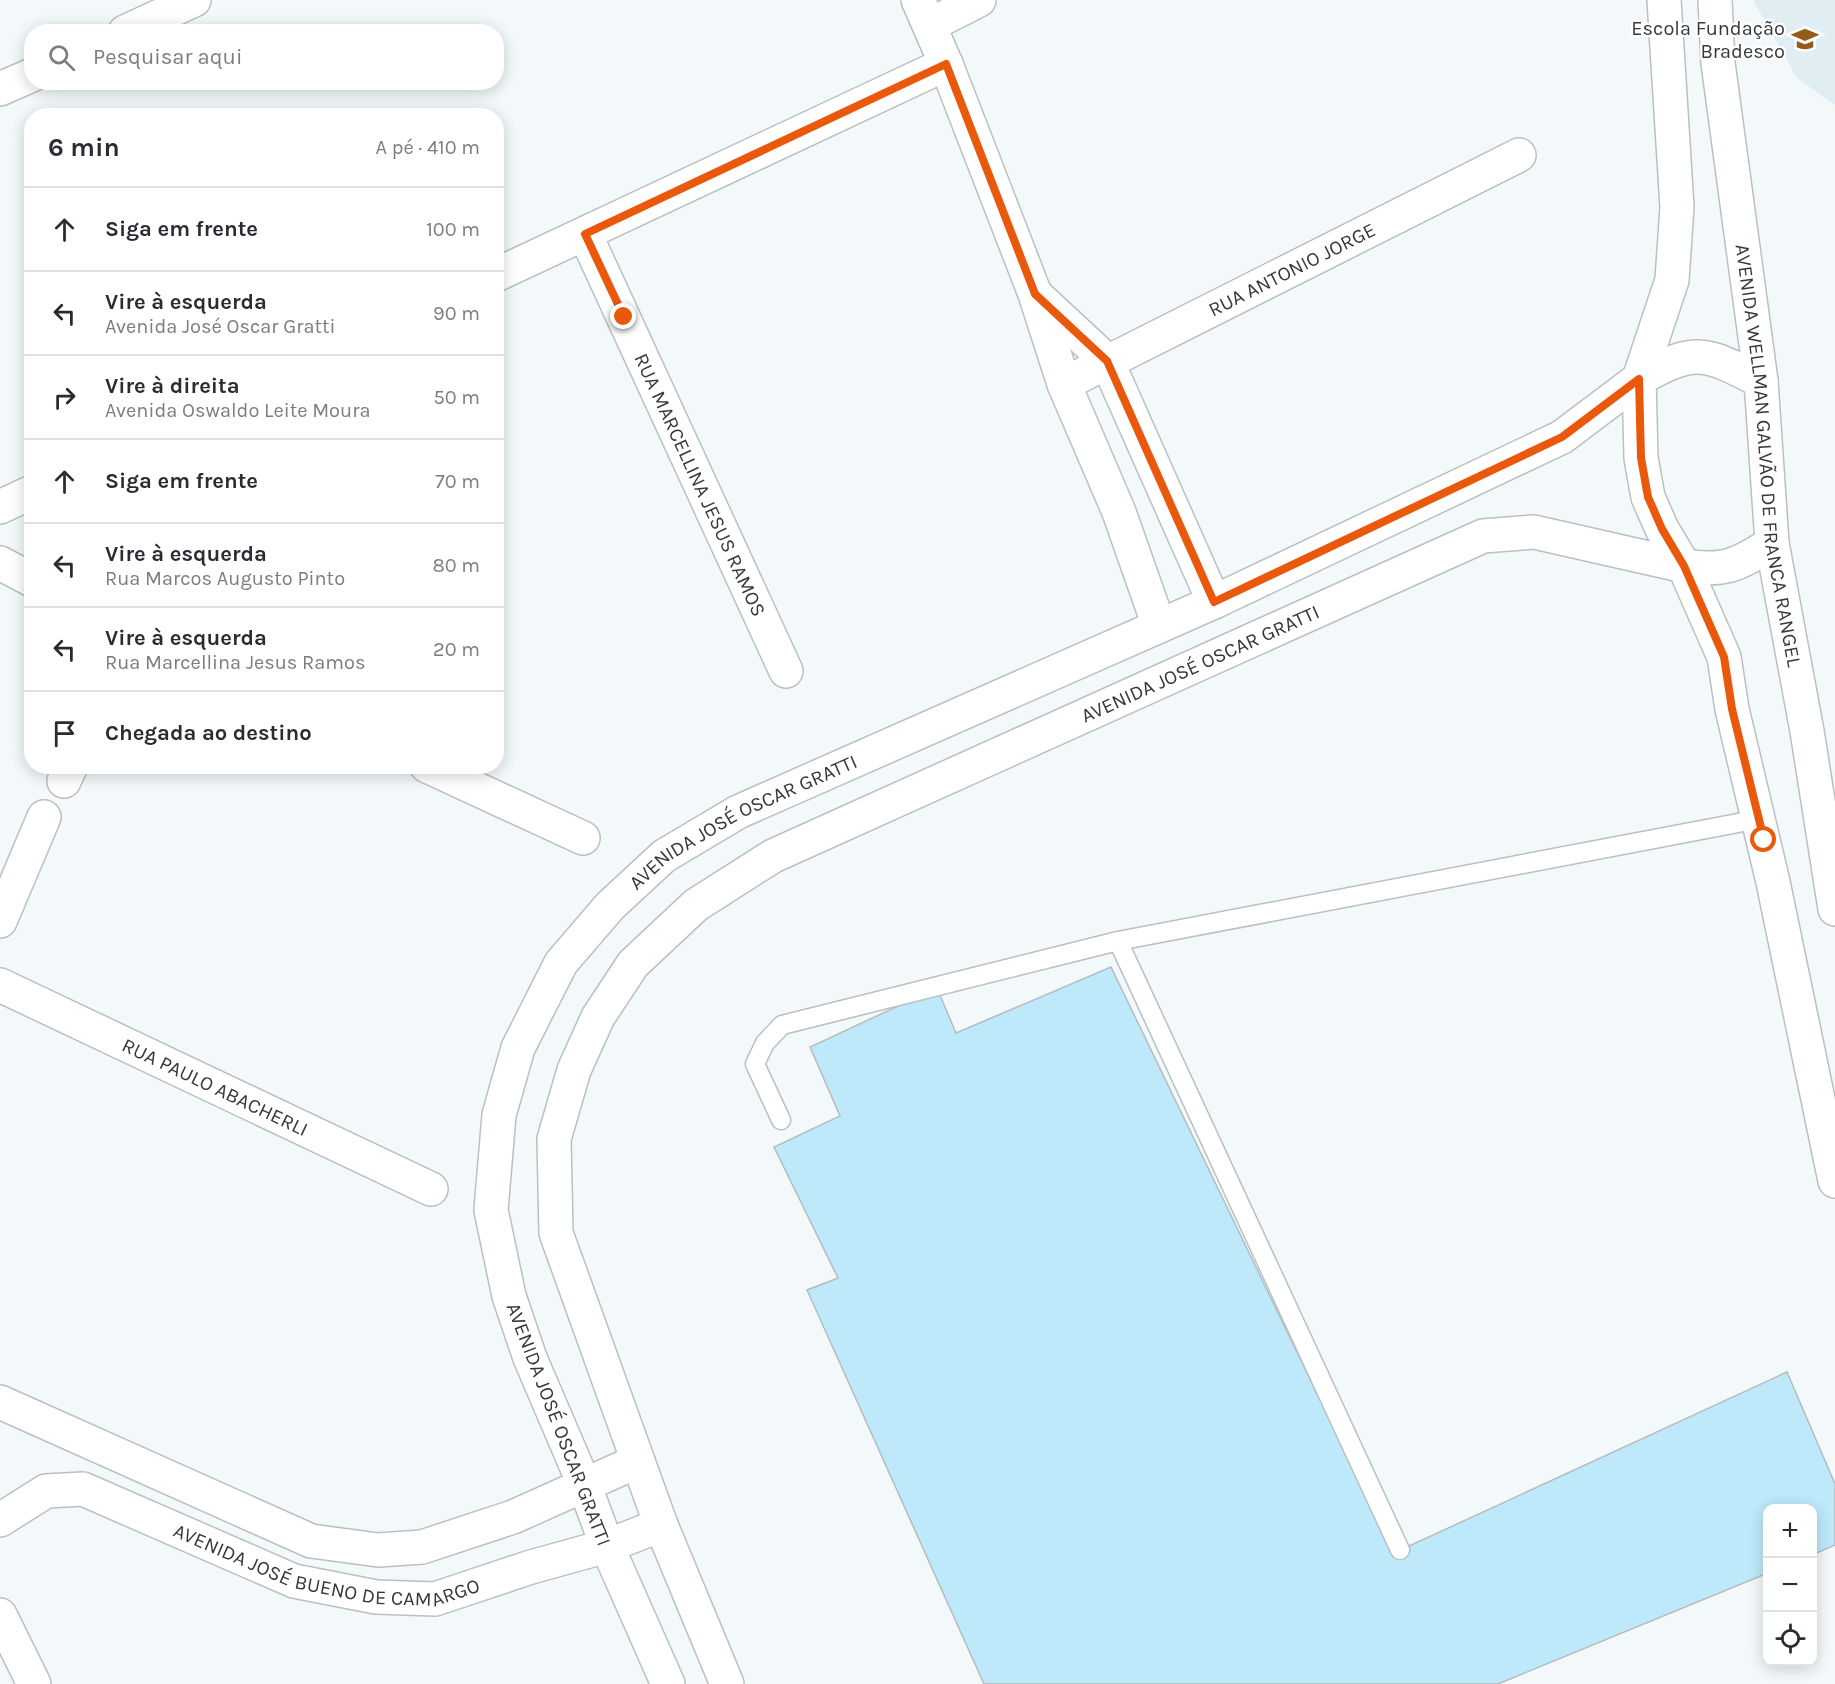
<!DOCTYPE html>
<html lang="pt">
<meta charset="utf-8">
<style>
body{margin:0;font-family:Karla,sans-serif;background:#f7f7f7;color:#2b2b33}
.controls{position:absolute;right:18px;bottom:18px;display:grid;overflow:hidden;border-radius:12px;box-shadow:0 3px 15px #0003}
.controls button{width:54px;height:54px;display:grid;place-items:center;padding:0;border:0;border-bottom:2px solid #e1e1e2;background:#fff;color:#2b2b33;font:30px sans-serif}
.stop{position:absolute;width:18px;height:18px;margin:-14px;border:4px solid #ea580c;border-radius:50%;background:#fff}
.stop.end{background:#ea580c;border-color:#fff;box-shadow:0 2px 6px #0008}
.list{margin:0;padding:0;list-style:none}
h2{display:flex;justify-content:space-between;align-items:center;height:78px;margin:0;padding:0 24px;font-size:26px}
h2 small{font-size:20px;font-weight:400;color:#7c7c81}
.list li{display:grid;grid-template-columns:39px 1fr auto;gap:18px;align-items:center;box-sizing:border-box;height:84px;padding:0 24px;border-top:2px solid #e1e1e2}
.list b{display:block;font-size:22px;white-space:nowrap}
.list p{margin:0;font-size:20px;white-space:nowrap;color:#7c7c81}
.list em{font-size:20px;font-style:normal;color:#7c7c81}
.icon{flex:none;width:33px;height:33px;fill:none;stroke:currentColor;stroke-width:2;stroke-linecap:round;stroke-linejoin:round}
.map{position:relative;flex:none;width:1835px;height:1684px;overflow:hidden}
.search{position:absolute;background:#fff;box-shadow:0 3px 15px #0003;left:24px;top:24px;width:480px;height:66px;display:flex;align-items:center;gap:15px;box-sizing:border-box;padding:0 21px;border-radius:24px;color:#7c7c81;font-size:22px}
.panel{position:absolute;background:#fff;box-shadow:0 3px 15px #0003;left:24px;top:108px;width:480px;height:666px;border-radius:24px}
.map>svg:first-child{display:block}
.built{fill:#e0edf3}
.building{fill:#bee9fb;stroke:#b6bcbe;stroke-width:1.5}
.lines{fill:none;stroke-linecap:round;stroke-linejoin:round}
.service-casing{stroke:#bac0c2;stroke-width:21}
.minor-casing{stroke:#bac0c2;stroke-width:36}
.tertiary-casing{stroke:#bac0c2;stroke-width:36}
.secondary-casing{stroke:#bac0c2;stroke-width:36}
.service{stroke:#fff;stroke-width:18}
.minor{stroke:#fff;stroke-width:33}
.tertiary{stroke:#fff;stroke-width:33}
.secondary{stroke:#fff;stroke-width:33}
.route{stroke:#ea580c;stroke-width:8}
.labels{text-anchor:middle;stroke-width:4.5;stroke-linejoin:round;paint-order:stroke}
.poi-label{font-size:20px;fill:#363839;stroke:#fff;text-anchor:end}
.street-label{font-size:20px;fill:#363839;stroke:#fff}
</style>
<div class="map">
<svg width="1835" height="1684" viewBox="0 0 1835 1684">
<rect width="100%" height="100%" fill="#f3f9fb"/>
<!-- built -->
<path class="built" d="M1753,0H1835V105L1797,78Z"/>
<!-- building -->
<path class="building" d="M1111,967L1394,1553L1787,1372L1835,1484V1545L1812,1555V1508H1768V1573L1498,1684H984L807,1290L838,1278L774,1147L840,1116L810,1047L937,988L956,1033Z"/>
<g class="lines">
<!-- service casing -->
<g class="service-casing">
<path id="service" d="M1118,941L1400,1550
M781,1120L755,1064L765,1043L782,1025L1118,941L1759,819"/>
</g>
<!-- minor casing -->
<g class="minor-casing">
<g id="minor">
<path d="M918,0L946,64L1035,294L1064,384L1119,512L1159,626"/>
<path d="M930,25L979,0"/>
<path d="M125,32L194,0"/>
<path d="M0,89L32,75"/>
<path id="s1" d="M585,234L786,671"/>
<path d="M496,275L946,64"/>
<path d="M1036,295L1107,361L1214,602"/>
<path id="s2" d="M1064,384L1519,155"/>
<path d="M0,507L32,492"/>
<path d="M0,563L32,580"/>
<path d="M427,766L583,838"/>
<path d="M64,781L71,766"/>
<path d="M0,921L44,817"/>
<path id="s3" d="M0,985L431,1189"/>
<path d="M0,1402L311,1541L378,1550L422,1547L513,1517L638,1461"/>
<path id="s4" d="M0,1520L46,1491L83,1489L294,1581L376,1597L435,1599L531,1567L607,1546L661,1525"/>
<path d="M0,1615L34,1684"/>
</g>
</g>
<!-- tertiary casing -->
<g class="tertiary-casing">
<g id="tertiary">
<path id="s5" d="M668,1684L607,1546L584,1484L530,1358L509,1296L491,1210L499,1115L518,1048L561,963L610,906L664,856L738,812L1214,602L1562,437L1639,379"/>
<path id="s6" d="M727,1684L661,1525L556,1233L554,1139L574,1070L598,1017L633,964L696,905L773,856L1483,536L1534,532L1684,566"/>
</g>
</g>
<!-- secondary casing -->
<g class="secondary-casing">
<g id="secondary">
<path d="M1664,0L1677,207L1672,280L1639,379L1641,458L1648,497L1662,529L1684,566L1724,657L1732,709L1773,882L1835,1181"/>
<path id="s7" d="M1715,0L1718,63L1761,381L1772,543L1807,731L1835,909"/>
<path d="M1639,379C1696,347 1704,352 1761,381"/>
<path d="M1684,566C1724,572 1739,565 1772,543"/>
</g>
</g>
<!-- service -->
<use href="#service" class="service"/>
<!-- minor -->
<use href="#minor" class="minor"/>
<!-- tertiary -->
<use href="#tertiary" class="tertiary"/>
<!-- secondary -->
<use href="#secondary" class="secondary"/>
</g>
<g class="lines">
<!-- route -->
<path class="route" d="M624,317L585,234L946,64L1035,294L1107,361L1214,602L1562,437L1639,379L1641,458L1648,497L1662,529L1684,566L1724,657L1732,709L1764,840"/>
</g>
<!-- icons -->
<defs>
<g id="school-bare" transform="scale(2.07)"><path d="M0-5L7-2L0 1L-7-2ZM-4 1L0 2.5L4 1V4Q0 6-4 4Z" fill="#955c19" stroke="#fff" stroke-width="2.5" paint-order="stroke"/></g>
</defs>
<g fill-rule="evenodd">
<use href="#school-bare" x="1805" y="39"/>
</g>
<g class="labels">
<!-- poi labels -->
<g class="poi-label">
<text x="1785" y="35">Escola Fundação<tspan x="1785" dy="23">Bradesco</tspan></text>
</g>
<!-- street labels -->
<g class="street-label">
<text dy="7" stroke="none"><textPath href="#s2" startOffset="255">RUA ANTONIO JORGE</textPath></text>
<text dy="7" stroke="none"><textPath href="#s7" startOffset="459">AVENIDA WELLMAN GALVÃO DE FRANCA RANGEL</textPath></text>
<text dy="7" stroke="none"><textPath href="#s1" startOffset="276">RUA MARCELLINA JESUS RAMOS</textPath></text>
<text dy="7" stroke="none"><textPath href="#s6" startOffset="1416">AVENIDA JOSÉ OSCAR GRATTI</textPath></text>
<text dy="7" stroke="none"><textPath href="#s5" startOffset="1002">AVENIDA JOSÉ OSCAR GRATTI</textPath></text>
<text dy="7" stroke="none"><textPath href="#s3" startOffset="238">RUA PAULO ABACHERLI</textPath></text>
<text transform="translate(559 1424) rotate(69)" y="7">AVENIDA JOSÉ OSCAR GRATTI</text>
<text dy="7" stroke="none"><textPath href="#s4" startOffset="351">AVENIDA JOSÉ BUENO DE CAMARGO</textPath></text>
</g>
</g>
</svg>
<div class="controls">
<button>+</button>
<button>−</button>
<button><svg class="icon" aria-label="locate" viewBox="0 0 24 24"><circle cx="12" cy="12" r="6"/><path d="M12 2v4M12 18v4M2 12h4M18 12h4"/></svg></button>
</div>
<div class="stop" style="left:1764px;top:840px"></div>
<div class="stop end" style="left:624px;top:317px"></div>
<div class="search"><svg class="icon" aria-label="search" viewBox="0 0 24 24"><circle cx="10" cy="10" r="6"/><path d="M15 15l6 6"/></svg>Pesquisar aqui</div>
<section class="panel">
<h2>6 min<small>A pé · 410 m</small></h2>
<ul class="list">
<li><svg class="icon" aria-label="ahead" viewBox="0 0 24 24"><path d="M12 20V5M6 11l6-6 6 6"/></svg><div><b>Siga em frente</b></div><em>100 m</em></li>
<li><svg class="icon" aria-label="left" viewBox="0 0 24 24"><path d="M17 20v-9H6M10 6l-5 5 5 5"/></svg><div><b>Vire à esquerda</b><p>Avenida José Oscar Gratti</p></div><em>90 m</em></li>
<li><svg class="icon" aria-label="right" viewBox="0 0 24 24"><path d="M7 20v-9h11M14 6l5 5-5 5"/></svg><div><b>Vire à direita</b><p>Avenida Oswaldo Leite Moura</p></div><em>50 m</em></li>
<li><svg class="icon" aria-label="ahead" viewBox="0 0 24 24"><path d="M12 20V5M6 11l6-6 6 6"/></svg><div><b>Siga em frente</b></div><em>70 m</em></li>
<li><svg class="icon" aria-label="left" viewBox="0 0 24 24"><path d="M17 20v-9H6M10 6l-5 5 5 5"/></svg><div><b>Vire à esquerda</b><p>Rua Marcos Augusto Pinto</p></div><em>80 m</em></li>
<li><svg class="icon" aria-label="left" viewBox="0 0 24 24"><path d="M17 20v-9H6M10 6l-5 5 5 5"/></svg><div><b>Vire à esquerda</b><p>Rua Marcellina Jesus Ramos</p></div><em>20 m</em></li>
<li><svg class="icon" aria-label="arrive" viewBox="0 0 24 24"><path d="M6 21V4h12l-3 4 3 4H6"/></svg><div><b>Chegada ao destino</b></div></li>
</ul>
</section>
</div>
